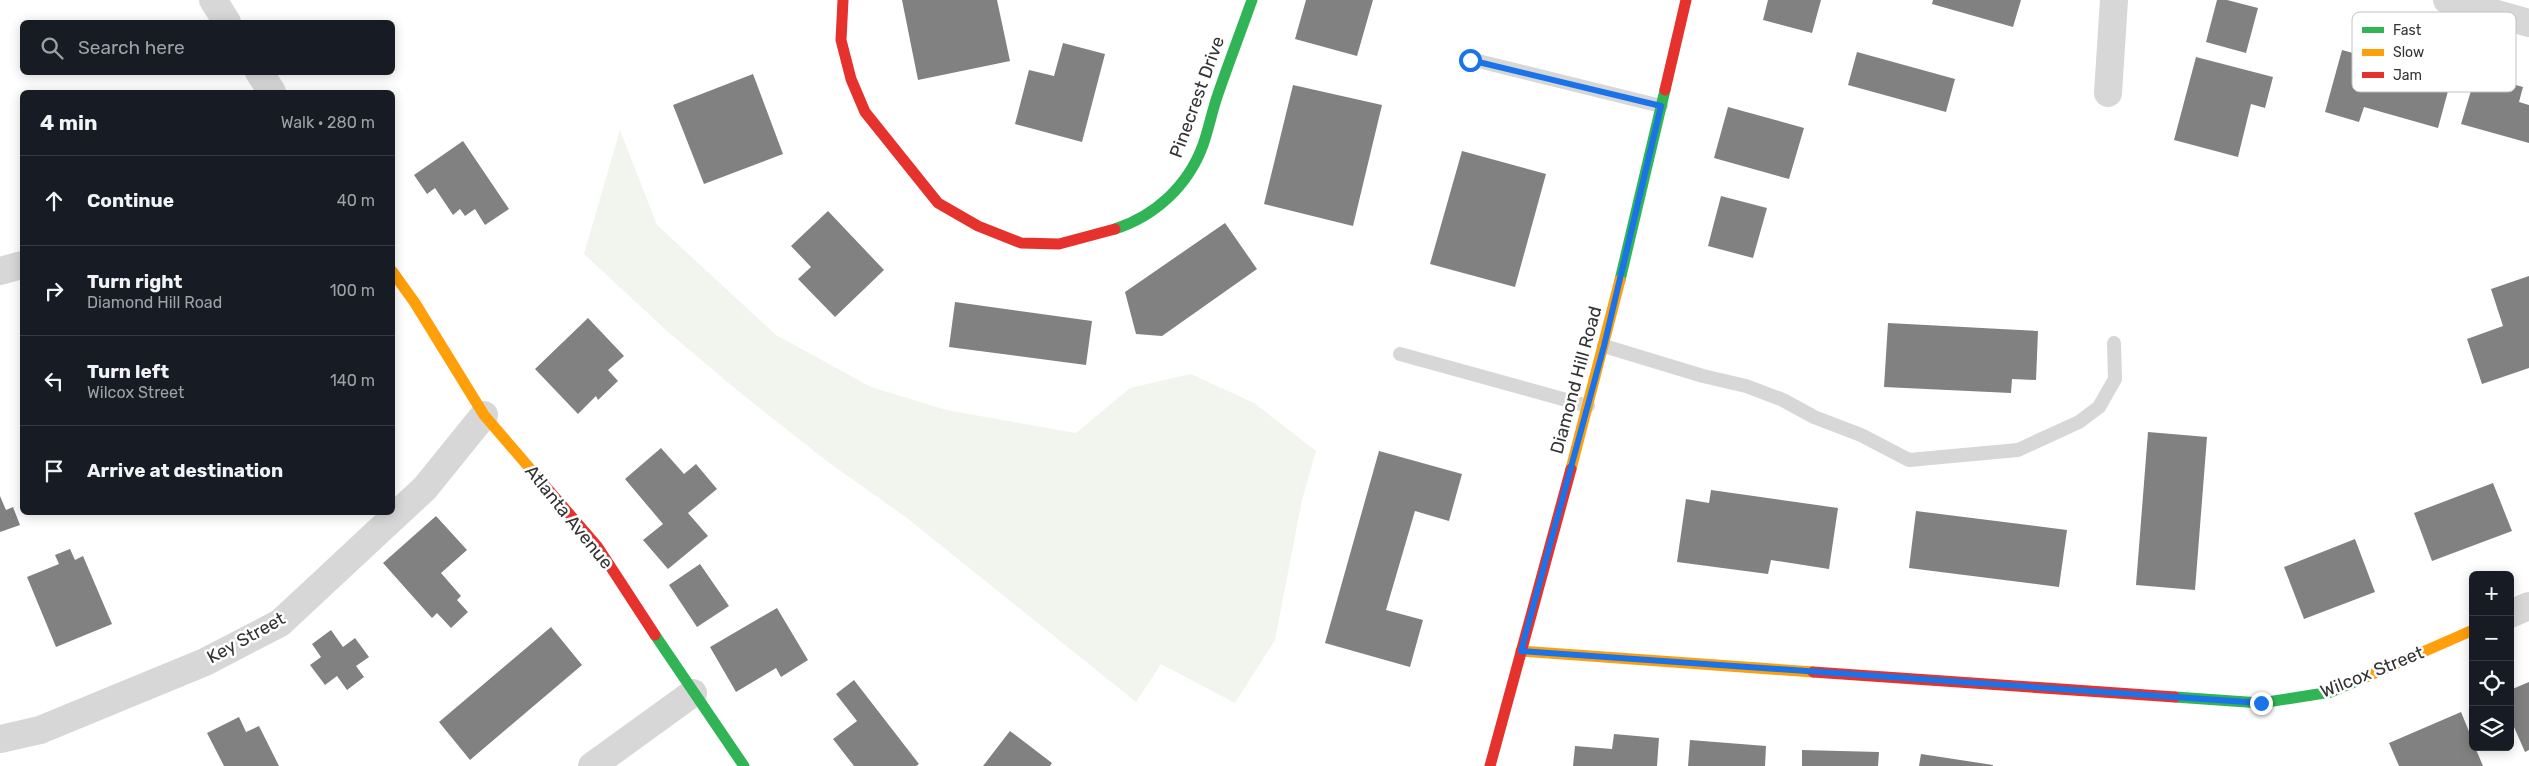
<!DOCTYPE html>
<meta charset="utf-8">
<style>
body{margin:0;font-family:Rubik,sans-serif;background:#20242c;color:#f1f3f6}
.controls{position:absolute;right:15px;bottom:15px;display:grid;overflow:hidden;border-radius:8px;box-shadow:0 2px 12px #0003}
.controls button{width:45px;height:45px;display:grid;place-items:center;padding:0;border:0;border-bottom:1px solid #363941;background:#171b24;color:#f1f3f6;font:25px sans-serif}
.stop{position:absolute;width:15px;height:15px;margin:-11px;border:4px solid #1a73e8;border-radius:50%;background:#fff}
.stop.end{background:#1a73e8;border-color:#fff;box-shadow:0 1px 5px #0008}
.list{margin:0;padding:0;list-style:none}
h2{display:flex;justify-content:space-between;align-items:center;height:65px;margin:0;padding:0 20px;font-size:21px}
h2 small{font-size:16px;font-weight:400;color:#9ea1a6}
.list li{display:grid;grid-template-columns:32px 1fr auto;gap:15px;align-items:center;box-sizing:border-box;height:90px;padding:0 20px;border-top:1px solid #363941}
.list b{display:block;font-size:19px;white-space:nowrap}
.list p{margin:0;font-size:16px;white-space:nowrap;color:#9ea1a6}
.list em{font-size:16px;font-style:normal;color:#9ea1a6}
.icon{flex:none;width:28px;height:28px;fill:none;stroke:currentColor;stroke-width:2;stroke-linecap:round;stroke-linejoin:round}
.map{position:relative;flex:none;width:2529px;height:766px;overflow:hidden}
.search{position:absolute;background:#171b24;box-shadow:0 2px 12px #0003;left:20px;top:20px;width:375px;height:55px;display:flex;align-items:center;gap:12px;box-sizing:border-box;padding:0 18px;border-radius:8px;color:#9ea1a6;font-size:19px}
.panel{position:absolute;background:#171b24;box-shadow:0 2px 12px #0003;left:20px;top:90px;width:375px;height:425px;border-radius:8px}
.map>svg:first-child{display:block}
.green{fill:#f1f5ed}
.building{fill:#818181}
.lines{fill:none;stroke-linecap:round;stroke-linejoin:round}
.lane{stroke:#d7d7d7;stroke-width:14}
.street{stroke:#d7d7d7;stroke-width:28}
.fast{stroke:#30b455;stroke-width:11}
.slow{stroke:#ff9f0a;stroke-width:11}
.jam{stroke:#e5322d;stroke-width:11}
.route{stroke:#1a73e8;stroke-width:6}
.labels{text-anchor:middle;stroke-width:5;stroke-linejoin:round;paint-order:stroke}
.street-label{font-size:18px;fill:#333;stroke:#fff}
.key{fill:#fff;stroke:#c2c2c2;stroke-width:1}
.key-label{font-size:14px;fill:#333}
</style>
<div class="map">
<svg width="2529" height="766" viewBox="0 0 2529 766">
<rect width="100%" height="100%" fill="#fff"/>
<!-- green -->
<path class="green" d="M620,130L657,225L776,335L871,387L946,410L1076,433L1130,388L1191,374L1254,403L1316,451L1302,500L1275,640L1235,703L1161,664L1136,702L907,518L828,462L738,391L667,331L584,254Z"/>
<!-- building -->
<path class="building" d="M902,0H997L1010,61L918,80Z
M1306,0H1373L1357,56L1295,39Z
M1768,0H1821L1812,33L1763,20Z
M1933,0H2021L2013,27L1932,4Z
M2217,0H2227L2258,8L2246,53L2206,42Z
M1063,43L1105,54L1082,142L1015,124L1029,70L1054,76Z
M2342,50L2451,80L2438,128L2364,107L2359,122L2325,112Z
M1857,52L1955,79L1946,112L1848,85Z
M2196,57L2273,77L2265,108L2251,104L2238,157L2174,140Z
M753,74L783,154L704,184L673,105Z
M2476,74L2523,87L2519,102L2529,105V143L2461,124Z
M1293,85L1382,105L1353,226L1264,204Z
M1728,107L1804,128L1789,179L1714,158Z
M463,141L509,209L485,225L475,209L465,216L460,209L453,215L435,188L427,194L414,175Z
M1462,151L1546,174L1515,287L1430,264Z
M1721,196L1767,208L1753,258L1708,246Z
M828,211L884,270L835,317L798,279L811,267L791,246Z
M1225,223L1257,269L1162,336L1136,334L1125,292Z
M2529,276V368L2482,384L2467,339L2503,326L2491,289Z
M955,302L1092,321L1086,365L949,347Z
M588,318L624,356L608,370L618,381L598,400L596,396L578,414L535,369Z
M1888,323L2038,331L2036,380L2012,379L2011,393L1884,387Z
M2148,432L2207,437L2195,590L2136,585Z
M661,448L684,474L696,464L717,489L688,513L708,536L668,569L643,540L663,524L625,479Z
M1379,451L1462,474L1449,521L1415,511L1386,610L1423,620L1410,667L1325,643Z
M2493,483L2512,531L2432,561L2414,513Z
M1711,490L1838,508L1829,569L1771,560L1768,574L1677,562L1686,499L1709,503Z
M0,496L6,510L13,507L20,525L0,532Z
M1916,511L2067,530L2059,587L1909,568Z
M436,516L467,550L441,573L461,596L457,600L468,612L451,628L437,613L432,618L383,563Z
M2355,539L2375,592L2304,619L2284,567Z
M70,549L75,560L83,556L112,624L56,647L27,577L59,564L55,555Z
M700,564L729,606L697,627L669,585Z
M777,608L808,660L781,677L776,668L736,692L710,647Z
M551,627L582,665L470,760L439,722Z
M331,630L343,647L355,638L369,657L356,666L364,677L347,690L337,676L325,685L310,665L321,657L312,644Z
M854,680L919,764L916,766H854L833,739L857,721L836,694Z
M2529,682V750L2525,752L2510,718V690Z
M2461,712L2473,741V747H2475L2483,766H2399L2389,743Z
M239,717L246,732L259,726L279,766H224L207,733Z
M1010,731L1052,763L1050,766H983Z
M1614,734L1659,738L1657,766H1573L1575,746L1612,749Z
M1690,740L1766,746L1765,766H1688Z
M1802,750L1879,752L1878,766H1802Z
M1921,754L1993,765V766H1919Z"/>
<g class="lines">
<!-- lane -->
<path class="lane" d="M1470,59L1661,106
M1604,346L1703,376L1746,386L1783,400L1814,417L1861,435L1909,460L2018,450L2079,422L2099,407L2115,379L2114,343
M1400,354L1588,406"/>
<!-- street -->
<path class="street" d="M213,0L227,22
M2447,0L2529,23
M259,72L272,92
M2108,93L2114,0
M0,271L22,265
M2510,614L2529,606
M0,739L40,730L205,662L280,623L425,488L484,415
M592,766L693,693"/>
<!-- fast -->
<path class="fast" d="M1115,229C1155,216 1188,186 1203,145C1209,128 1212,111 1218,94C1229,62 1241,31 1252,0
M1620,280L1665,90
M655,635L744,766
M2175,697L2261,703L2331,692L2366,677"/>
<!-- slow -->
<path class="slow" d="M392,271L415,303L484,415L533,472
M1571,469L1620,280
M1521,651L1813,672
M2366,677L2473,630"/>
<!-- jam -->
<path class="jam" d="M843,0L841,40L851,79L865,112L938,203L978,226L1021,243L1059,244L1115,229
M1665,90L1686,0
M533,472L597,546L655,635
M1813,672L2175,697
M1490,766L1571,469"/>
</g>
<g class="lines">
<!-- route -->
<path class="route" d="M1470,60L1661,106L1604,346L1521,651L2261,703"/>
</g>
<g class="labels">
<!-- street labels -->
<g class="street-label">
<text transform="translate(1197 97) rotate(-70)" y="6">Pinecrest Drive</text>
<text transform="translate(1576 380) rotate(-75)" y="6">Diamond Hill Road</text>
<text transform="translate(569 517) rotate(51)" y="6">Atlanta Avenue</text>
<text transform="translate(246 638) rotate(-29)" y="6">Key Street</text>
<text transform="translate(2372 672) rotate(-22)" y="6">Wilcox Street</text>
</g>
</g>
<!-- legend -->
<rect x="2352" y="12" width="164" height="80" rx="8" class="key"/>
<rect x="2362" y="27" width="22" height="6" fill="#30b455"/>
<rect x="2362" y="49" width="22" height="7" fill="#ff9f0a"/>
<rect x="2362" y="72" width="22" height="6" fill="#e5322d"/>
<g class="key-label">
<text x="2393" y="35">Fast</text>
<text x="2393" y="57">Slow</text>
<text x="2393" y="80">Jam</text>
</g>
</svg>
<div class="controls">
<button>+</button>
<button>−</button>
<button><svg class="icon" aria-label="locate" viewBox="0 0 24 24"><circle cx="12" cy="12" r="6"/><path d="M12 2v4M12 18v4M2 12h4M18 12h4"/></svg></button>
<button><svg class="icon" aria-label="layers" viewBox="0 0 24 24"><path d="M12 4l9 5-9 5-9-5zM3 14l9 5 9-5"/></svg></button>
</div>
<div class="stop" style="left:1470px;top:60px"></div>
<div class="stop end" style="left:2261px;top:703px"></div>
<div class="search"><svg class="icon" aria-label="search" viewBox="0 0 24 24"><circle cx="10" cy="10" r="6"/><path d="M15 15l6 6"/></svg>Search here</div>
<section class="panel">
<h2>4 min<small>Walk · 280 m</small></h2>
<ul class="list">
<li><svg class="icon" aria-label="ahead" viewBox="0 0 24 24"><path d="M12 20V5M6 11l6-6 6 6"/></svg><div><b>Continue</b></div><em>40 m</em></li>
<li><svg class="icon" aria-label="right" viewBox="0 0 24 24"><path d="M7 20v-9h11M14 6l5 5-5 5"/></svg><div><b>Turn right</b><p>Diamond Hill Road</p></div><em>100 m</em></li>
<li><svg class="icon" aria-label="left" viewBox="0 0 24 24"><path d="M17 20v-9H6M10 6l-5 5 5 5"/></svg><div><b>Turn left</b><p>Wilcox Street</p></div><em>140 m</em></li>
<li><svg class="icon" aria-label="arrive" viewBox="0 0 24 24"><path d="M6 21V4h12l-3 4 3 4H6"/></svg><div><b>Arrive at destination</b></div></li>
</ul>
</section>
</div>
